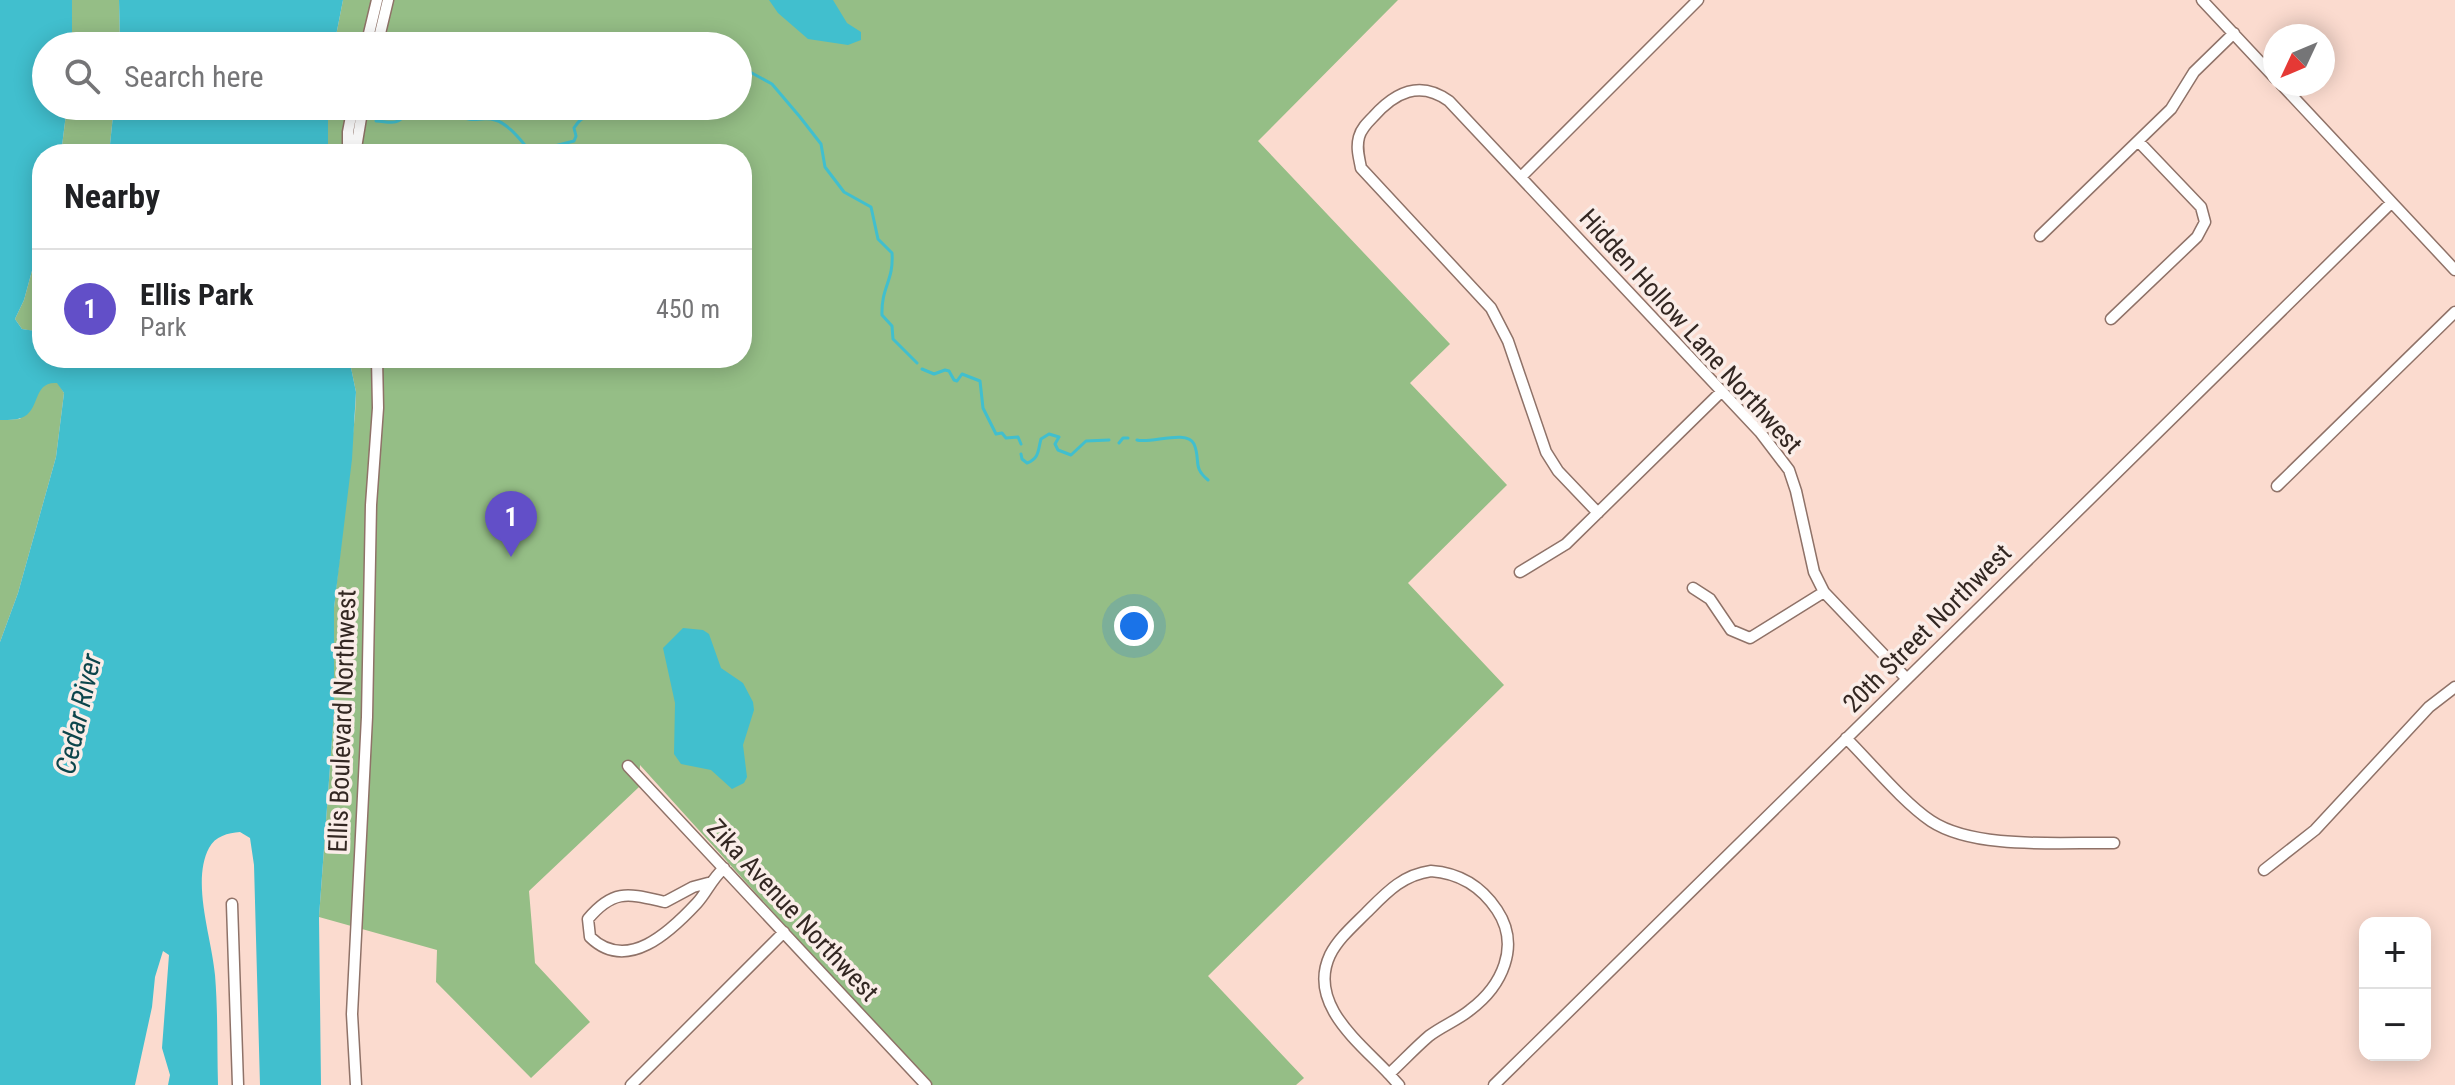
<!DOCTYPE html>
<meta charset="utf-8">
<style>
body{margin:0;font-family:"Roboto Condensed",sans-serif;background:#f6f6f6;color:#202124}
.controls{position:absolute;right:24px;bottom:24px;display:grid;overflow:hidden;border-radius:16px;box-shadow:0 4px 20px #0003}
.controls button{width:72px;height:72px;display:grid;place-items:center;padding:0;border:0;border-bottom:2px solid #e0e0e0;background:#fff;color:#202124;font:40px sans-serif}
.compass{position:absolute;left:2263px;top:24px;width:72px;height:72px;border-radius:50%;background:#fff;box-shadow:0 4px 20px #0003;rotate:226deg}
.you{position:absolute;left:1134px;top:626px;width:28px;height:28px;margin:-20px;border:6px solid #fff;border-radius:50%;background:#1a73e8;box-shadow:0 0 0 12px #1a73e833}
.badge{display:grid;place-items:center;width:52px;height:52px;border-radius:50%;background:#624fc8;color:#fff;font-size:26px;font-weight:700}
.pin{position:absolute;translate:-50% -66px;filter:drop-shadow(0 2px 4px #0008)}
.pin::after{content:'';position:absolute;top:42px;width:28px;height:24px;background:inherit;clip-path:polygon(0 0,100% 0,50% 100%)}
.list{margin:0;padding:0;list-style:none}
h2{display:flex;justify-content:space-between;align-items:center;height:104px;margin:0;padding:0 32px;font-size:34px}
h2 small{font-size:26px;font-weight:400;color:#757577}
.list li{display:grid;grid-template-columns:52px 1fr auto;gap:24px;align-items:center;box-sizing:border-box;height:120px;padding:0 32px;border-top:2px solid #e0e0e0}
.list b{display:block;font-size:30px;white-space:nowrap}
.list p{margin:0;font-size:26px;white-space:nowrap;color:#757577}
.list em{font-size:26px;font-style:normal;color:#757577}
.icon{flex:none;width:44px;height:44px;fill:none;stroke:currentColor;stroke-width:2;stroke-linecap:round;stroke-linejoin:round}
.map{position:relative;flex:none;width:2455px;height:1085px;overflow:hidden}
.search{position:absolute;background:#fff;box-shadow:0 4px 20px #0003;left:32px;top:32px;width:720px;height:88px;display:flex;align-items:center;gap:20px;box-sizing:border-box;padding:0 28px;border-radius:44px;color:#757577;font-size:30px}
.panel{position:absolute;background:#fff;box-shadow:0 4px 20px #0003;left:32px;top:144px;width:720px;height:224px;border-radius:32px}
.map>svg:first-child{display:block}
.green{fill:#95be86}
.water{fill:#41bfce}
.lines{fill:none;stroke-linecap:round;stroke-linejoin:round}
.stream{stroke:#41bfce;stroke-width:3}
.minor-casing{stroke:#8f7268;stroke-width:13}
.minor{stroke:#fff;stroke-width:10}
.labels{text-anchor:middle;stroke-width:7;stroke-linejoin:round;paint-order:stroke}
.street-label{font-size:26px;fill:#332722;stroke:#faede8}
.water-label{font-size:28px;font-style:italic;fill:#0c454b;stroke:#faede8}
</style>
<div class="map">
<svg width="2455" height="1085" viewBox="0 0 2455 1085">
<rect width="100%" height="100%" fill="#fbdbcf"/>
<!-- green -->
<path class="green" d="M72,0H119L120,46H72Z
M343,0H1398L1258,141L1450,344L1410,383L1507,485L1408,583L1504,685L1208,976L1304,1078L1296,1085H929L640,765L639,787L529,891L535,963L590,1022L531,1078L436,982L437,950L319,917L334,712V608L355,415L356,392L349,358H742V154H328V106H738V46H334Z
M67,106H114L109,154H61Z
M42,234V332H39L22,329L15,319L24,300Z
M48,382L58,383L64,393L56,457L18,593L0,642V420L20,419L40,389Z"/>
<!-- water -->
<path class="water" d="M0,0H72V46H46V106H67L61,154H42V234L24,300L15,319L22,329L42,332V358H349L356,392L352,459L334,608V712L319,917L321,1085H260L254,865L250,838L240,832C228,833 215,836 209,848C191,882 212,938 215,975C218,1011 217,1048 218,1085H168L170,1075L162,1048L169,955L163,951L155,977L152,1007L135,1085H0V642L18,593L56,457L64,393L57,383C32,381 41,411 21,418C15,420 6,420 0,420Z
M119,0H343L334,46H120Z
M769,0H833L847,23L861,32V40L848,45L808,39L778,13Z
M114,106H328V154H109Z
M683,628L703,630L709,634L721,668L743,683L753,702L754,710L743,745L747,777L744,783L732,789L711,770L681,764L674,754L675,703L663,648Z"/>
<g class="lines">
<!-- stream -->
<path class="stream" d="M738,76L750,72L772,84L800,117L821,144L825,167L844,192L871,207L878,239L892,253C894,281 881,287 882,315L892,326L893,339L917,363
M376,121C391,122 396,126 406,114L433,118L457,113C474,126 479,115 495,120C509,124 521,141 531,152L574,141L576,136L574,128C586,108 599,117 617,118L629,106
M922,369L934,374L945,370L949,371L954,380L957,381L962,374L980,381L983,408L996,434L1002,433L1006,438L1018,437L1021,444
M1137,440C1151,444 1187,429 1194,444C1201,460 1192,467 1208,480
M1119,443L1123,438H1128
M1021,454L1022,459L1027,463C1040,458 1038,449 1041,439L1049,434L1059,437L1055,444L1058,450L1071,455L1086,441L1109,440"/>
<!-- minor casing -->
<g class="minor-casing">
<path id="minor" d="M2202,0L2275,78
M366,46L377,0
M377,46L388,0
M2281,84L2455,270
M348,154V132L353,106
M355,154L363,106
M1521,177L1698,0
M2040,236L2171,109L2194,72L2234,33
M2111,319L2197,237L2205,222L2201,207L2138,141
M2277,486L2455,312
M1598,513L1558,471L1546,452L1508,341L1491,308L1361,168C1359,157 1356,148 1359,137C1361,129 1367,123 1373,117C1395,92 1420,80 1449,101L1760,432L1789,470L1796,491L1814,572L1824,592L1906,678
M1520,572L1566,544L1721,392
M1693,588L1710,599L1731,630L1750,638L1824,592
M1846,738C1871,763 1903,802 1931,821C1975,850 2061,842 2114,843
M628,766L926,1085
M2264,870L2315,830L2429,707L2455,687
M1431,871C1459,873 1481,886 1497,910C1521,946 1502,986 1470,1010C1458,1020 1442,1026 1429,1036C1415,1048 1402,1062 1389,1074C1360,1043 1307,1004 1330,955C1338,939 1353,926 1366,913C1386,893 1402,875 1431,871Z
M708,883L693,887L665,902C629,894 614,888 588,919L590,937C627,973 670,932 697,903C707,892 711,880 724,868
M232,904L238,1085
M1389,1074L1399,1085
M356,1085L352,1014L367,717L371,505L378,408L377,358
M631,1085L784,932
M1494,1085L2391,203"/>
</g>
<!-- minor -->
<use href="#minor" class="minor"/>
</g>
<g class="labels">
<!-- street labels -->
<g class="street-label">
<text transform="translate(1691 331) rotate(48)" y="9">Hidden Hollow Lane Northwest</text>
<text transform="translate(1927 628) rotate(-45)" y="9">20th Street Northwest</text>
<text transform="translate(342 721) rotate(-88)" y="9">Ellis Boulevard Northwest</text>
<text transform="translate(793 910) rotate(47)" y="9">Zika Avenue Northwest</text>
</g>
<!-- water labels -->
<g class="water-label">
<text transform="translate(78 714) rotate(-77)" y="10">Cedar River</text>
</g>
</g>
</svg>
<div class="controls">
<button>+</button>
<button>−</button>
</div>
<svg class="compass" viewBox="-18 -18 36 36"><path d="M0-13l5 13h-10z" fill="#e53935"/><path d="M0 13l5-13h-10z" fill="#757577"/></svg>
<div class="you"></div>
<div class="pin badge" style="left:511px;top:557px">1</div>
<div class="search"><svg class="icon" aria-label="search" viewBox="0 0 24 24"><circle cx="10" cy="10" r="6"/><path d="M15 15l6 6"/></svg>Search here</div>
<section class="panel">
<h2>Nearby<small></small></h2>
<ul class="list">
<li><span class="badge">1</span><div><b>Ellis Park</b><p>Park</p></div><em>450 m</em></li>
</ul>
</section>
</div>
